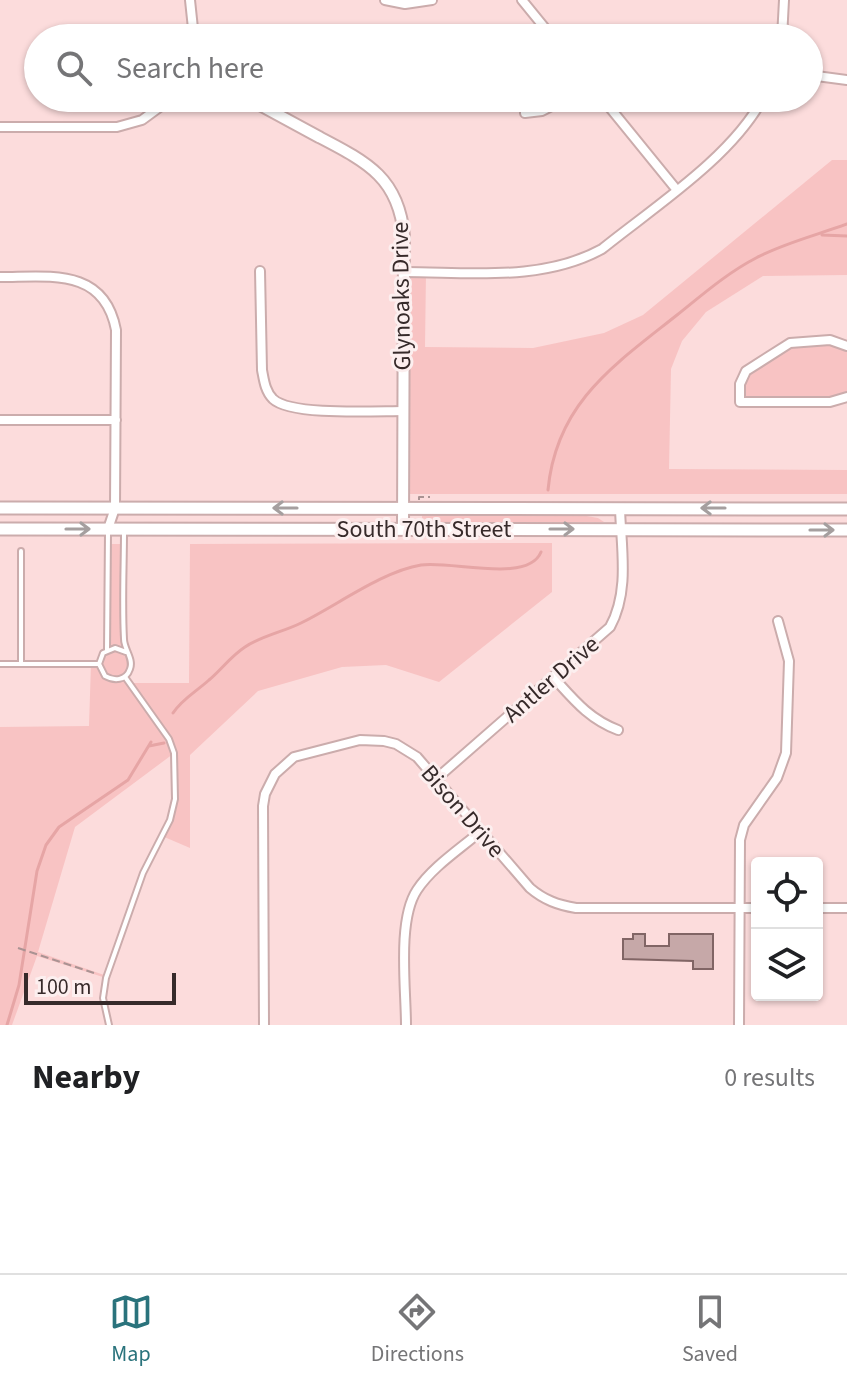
<!DOCTYPE html>
<style>
body{margin:0;font-family:"Source Sans 3",sans-serif;background:#f2f2f2;color:#202124}
.controls{position:absolute;right:24px;bottom:24px;display:grid;overflow:hidden;border-radius:8px;box-shadow:0 2px 6px #0004}
.controls button{width:72px;height:72px;display:grid;place-items:center;padding:0;border:0;border-bottom:2px solid #e0e0e0;background:#fff;color:#202124;font:40px sans-serif}
.scale{position:absolute;left:24px;bottom:20px;width:152px;box-sizing:border-box;padding-left:8px;border:4px solid #362a2a;border-top:0;font-size:22px;line-height:28px;white-space:nowrap;color:#362a2a;-webkit-text-stroke:6px #fcefef;paint-order:stroke}
.list{margin:0;padding:0;list-style:none}
h2{display:flex;justify-content:space-between;align-items:center;height:104px;margin:0;padding:0 32px;font-size:34px}
h2 small{font-size:26px;font-weight:400;color:#757577}
.icon{flex:none;width:44px;height:44px;fill:none;stroke:currentColor;stroke-width:2;stroke-linecap:round;stroke-linejoin:round}
.map{position:relative;flex:none;width:847px;height:1025px;overflow:hidden}
.search{position:absolute;background:#fff;box-shadow:0 2px 6px #0004;left:24px;right:24px;top:24px;height:88px;display:flex;align-items:center;gap:20px;box-sizing:border-box;padding:0 28px;border-radius:44px;color:#757577;font-size:30px}
.sheet{height:248px;background:#fff}
nav{display:flex;justify-content:space-around;align-items:center;box-sizing:border-box;height:112px;border-top:2px solid #e0e0e0;background:#fff;font-size:22px;color:#757577}
nav a{display:grid;justify-items:center;gap:4px}
nav .on{color:#2a737c}
.map>svg:first-child{display:block}
.green{fill:#f8c3c3}
.lines{fill:none;stroke-linecap:round;stroke-linejoin:round}
.stream{stroke:#e6a5a5;stroke-width:3}
.building{fill:#c6a8a8;stroke:#816565;stroke-width:2}
.service-casing{stroke:#cbacac;stroke-width:8}
.minor-casing{stroke:#cbacac;stroke-width:12}
.tertiary-casing{stroke:#cbacac;stroke-width:14}
.secondary-casing{stroke:#cbacac;stroke-width:15}
.path{stroke:#aa9393;stroke-width:2;stroke-dasharray:8 4;stroke-linecap:butt}
.service{stroke:#fff;stroke-width:4}
.minor{stroke:#fff;stroke-width:8}
.tertiary{stroke:#fff;stroke-width:10}
.secondary{stroke:#fff;stroke-width:11}
.oneway{stroke:#a59f9f}
.labels{text-anchor:middle;stroke-width:6;stroke-linejoin:round;paint-order:stroke}
.street-label{font-size:24px;fill:#362a2a;stroke:#fcefef}
</style>
<div class="map">
<svg width="847" height="1025" viewBox="0 0 847 1025">
<rect width="100%" height="100%" fill="#fcdcdc"/>
<!-- green -->
<path class="green" d="M832,160H847V275L763,276L706,312L682,341L671,369L669,469L847,470V494H403L404,272H426L425,347L533,348L604,333L643,315Z
M808,339L847,346V397L840,400L740,402L741,378L790,343Z
M422,515H581L598,518L604,522H435L422,518Z
M552,543V592L439,682L386,665L342,667L258,691L190,755V848L162,836L174,808L173,754L75,827L38,952L107,976L106,978L37,956L12,1025H0V727L89,726L91,664H99L107,650L108,544H124V638L131,661L125,677L130,683H189L190,544Z"/>
<g class="lines">
<!-- stream -->
<path class="stream" d="M822,235L847,236
M548,490C556,403 614,365 677,315C702,295 727,273 756,258C784,243 817,235 847,224
M173,713C182,699 197,691 209,680C221,670 231,656 245,647C261,636 283,632 301,623C336,606 383,571 421,565C450,560 528,584 541,552
M149,746L164,743
M7,1025L19,985L37,871L46,845L59,827L128,780L151,742"/>
</g>
<!-- building -->
<path class="building" d="M633,934H645V946H669V934H713V969H693V961L623,959V939H633Z"/>
<g class="lines">
<!-- service casing -->
<g class="service-casing">
<path id="service" d="M124,531C124,566 122,603 124,639C124,649 134,659 130,669C126,681 114,681 105,676L99,664L103,653L115,648L126,652
M107,650L108,533
M0,664H99
M21,664V551
M109,1025L103,998L106,978L143,873L170,820L175,799L174,753L169,739L125,677"/>
</g>
<!-- minor casing -->
<g class="minor-casing">
<path id="minor" d="M190,0L194,38
M385,0L405,4L432,0
M522,0L553,38
M782,38L784,0
M809,75L847,80
M602,98L676,189
M525,113L542,111L567,98
M0,127H117L142,120L172,98
M260,271L262,370C264,380 265,391 273,399C291,416 376,411 403,411
M404,272C470,272 542,282 602,249C654,207 732,157 763,98
M0,277C49,277 104,267 116,330L115,508L108,529
M847,346L830,340L790,343L746,371L740,384V402H830L847,397
M0,420H116
M554,678C574,700 589,719 618,730
M436,779L610,627C630,591 621,547 620,508
M817,908H847
M264,1025L263,806L265,794L275,774L294,757L360,740L384,741L396,744L417,757L530,888C544,900 558,905 576,908H757
M406,1025C406,989 397,920 417,890C432,867 460,849 481,831
M739,1025L740,840L744,825L777,778L786,753L789,661L778,621"/>
</g>
<!-- tertiary casing -->
<g class="tertiary-casing">
<path id="tertiary" d="M247,98C271,111 295,124 319,137C367,162 399,178 404,236L403,529"/>
</g>
<!-- secondary casing -->
<g class="secondary-casing">
<path id="secondary" d="M0,508L847,509
M0,529L847,530"/>
</g>
<!-- path -->
<path class="path" d="M419,500V497H430
M18,948L97,974"/>
<!-- service -->
<use href="#service" class="service"/>
<!-- minor -->
<use href="#minor" class="minor"/>
<!-- tertiary -->
<use href="#tertiary" class="tertiary"/>
<!-- secondary -->
<use href="#secondary" class="secondary"/>
</g>
<!-- one-way arrows -->
<defs><path id="oneway-shaft" d="M-6 0H5M1.5-3L5.5 0L1.5 3" fill="none" stroke-width="1.6" stroke-linecap="round" stroke-linejoin="round" transform="scale(2)"/></defs>
<g class="oneway">
<use href="#oneway-shaft" transform="translate(285 508) rotate(180)"/>
<use href="#oneway-shaft" transform="translate(713 508) rotate(-180)"/>
<use href="#oneway-shaft" transform="translate(78 529)"/>
<use href="#oneway-shaft" transform="translate(562 529)"/>
<use href="#oneway-shaft" transform="translate(822 530)"/>
</g>
<g class="labels">
<!-- street labels -->
<g class="street-label">
<text transform="translate(401 296) rotate(-91)" y="8">Glynoaks Drive</text>
<text x="424" y="537">South 70th Street</text>
<text transform="translate(551 679) rotate(-41)" y="8">Antler Drive</text>
<text transform="translate(463 811) rotate(49)" y="8">Bison Drive</text>
</g>
</g>
</svg>
<div class="controls">
<button><svg class="icon" aria-label="locate" viewBox="0 0 24 24"><circle cx="12" cy="12" r="6"/><path d="M12 2v4M12 18v4M2 12h4M18 12h4"/></svg></button>
<button><svg class="icon" aria-label="layers" viewBox="0 0 24 24"><path d="M12 4l9 5-9 5-9-5zM3 14l9 5 9-5"/></svg></button>
</div>
<div class="scale">100 m</div>
<div class="search"><svg class="icon" aria-label="search" viewBox="0 0 24 24"><circle cx="10" cy="10" r="6"/><path d="M15 15l6 6"/></svg>Search here</div>
</div>
<section class="sheet">
<h2>Nearby<small>0 results</small></h2>
<ul class="list">
</ul>
</section>
<nav>
<a class="on"><svg class="icon" aria-label="map" viewBox="0 0 24 24"><path d="M3 6l6-2 6 2 6-2v14l-6 2-6-2-6 2zM9 4v14M15 6v14"/></svg>Map</a>
<a><svg class="icon" aria-label="directions" viewBox="0 0 24 24"><path d="M12 3l9 9-9 9-9-9zM9 14v-3h6M13 9l2 2-2 2"/></svg>Directions</a>
<a><svg class="icon" aria-label="saved" viewBox="0 0 24 24"><path d="M7 4h10v16l-5-4-5 4z"/></svg>Saved</a>
</nav>
